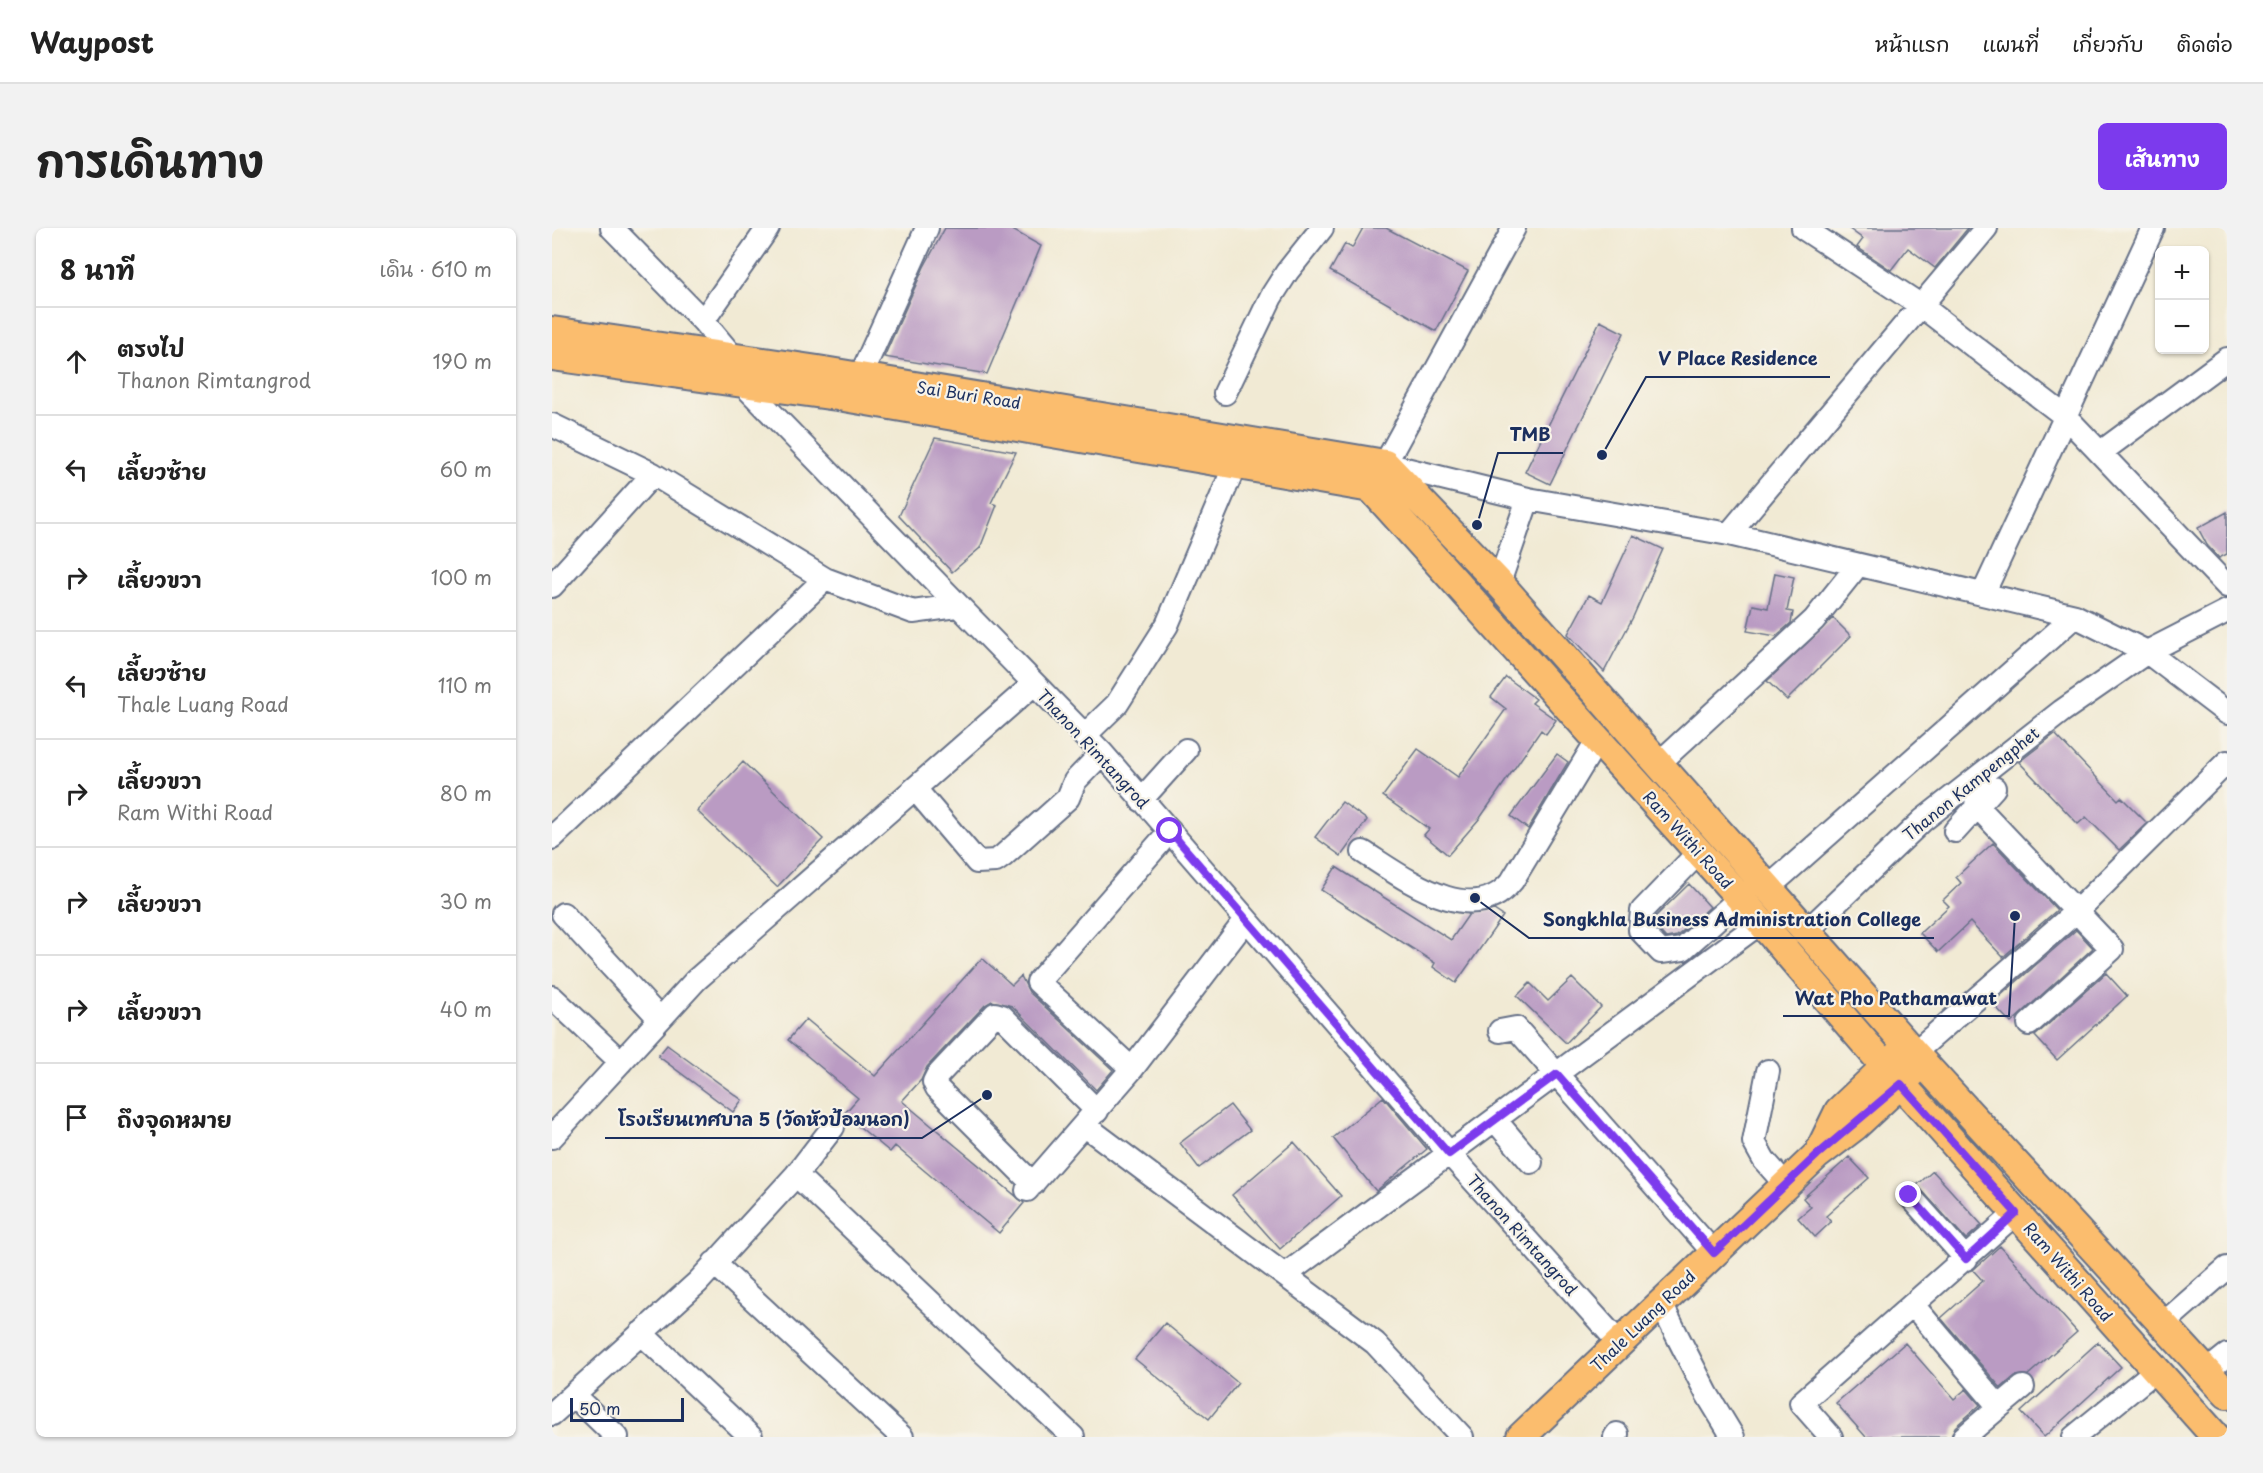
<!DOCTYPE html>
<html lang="th">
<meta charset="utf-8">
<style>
body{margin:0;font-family:"Playpen Sans","Playpen Sans Thai",sans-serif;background:#f2f2f2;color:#222}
.controls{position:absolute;right:18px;top:18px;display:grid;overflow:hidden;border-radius:9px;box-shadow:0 2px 4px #0004}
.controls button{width:54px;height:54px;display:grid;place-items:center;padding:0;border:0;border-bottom:2px solid #e0e0e0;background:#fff;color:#222;font:30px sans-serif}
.scale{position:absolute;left:18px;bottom:15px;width:114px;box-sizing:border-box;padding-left:6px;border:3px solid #1b2f5e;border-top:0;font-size:16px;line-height:21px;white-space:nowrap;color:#1b2f5e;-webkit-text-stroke:4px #f7f3e8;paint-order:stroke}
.stop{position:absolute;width:18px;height:18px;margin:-14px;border:4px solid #7c3aed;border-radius:50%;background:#fff}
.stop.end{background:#7c3aed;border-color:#fff;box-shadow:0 2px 6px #0008}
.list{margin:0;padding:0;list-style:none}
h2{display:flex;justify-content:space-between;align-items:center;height:78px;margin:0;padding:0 24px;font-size:26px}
h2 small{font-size:20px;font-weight:400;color:#767676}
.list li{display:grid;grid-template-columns:39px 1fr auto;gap:18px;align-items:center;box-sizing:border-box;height:108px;padding:0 24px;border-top:2px solid #e0e0e0}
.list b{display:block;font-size:22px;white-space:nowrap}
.list p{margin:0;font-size:20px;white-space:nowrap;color:#767676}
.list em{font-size:20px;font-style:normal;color:#767676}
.icon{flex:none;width:33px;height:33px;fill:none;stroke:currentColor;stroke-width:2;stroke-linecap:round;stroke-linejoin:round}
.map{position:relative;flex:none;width:1675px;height:1209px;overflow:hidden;border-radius:9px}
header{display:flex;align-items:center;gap:36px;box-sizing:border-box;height:84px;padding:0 30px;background:#fff;border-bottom:2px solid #e0e0e0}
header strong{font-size:28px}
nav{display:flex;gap:33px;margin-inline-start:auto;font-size:21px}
.intro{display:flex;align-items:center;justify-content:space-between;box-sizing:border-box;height:144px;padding:0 36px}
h1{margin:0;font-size:42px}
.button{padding:15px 27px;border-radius:9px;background:#7c3aed;color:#fff;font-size:21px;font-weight:700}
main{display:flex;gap:36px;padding:0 36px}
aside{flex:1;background:#fff;border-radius:9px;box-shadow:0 2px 4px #0004}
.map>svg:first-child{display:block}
.building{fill:#ba9bc3}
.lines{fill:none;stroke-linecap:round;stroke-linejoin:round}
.minor-casing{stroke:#667087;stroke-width:26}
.major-casing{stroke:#667087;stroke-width:32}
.minor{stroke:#fff;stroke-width:22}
.major{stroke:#fbbd6e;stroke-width:28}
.route{stroke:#7c3aed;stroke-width:8}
.labels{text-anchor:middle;stroke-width:4.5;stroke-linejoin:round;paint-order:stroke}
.street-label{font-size:16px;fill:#1b2f5e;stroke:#f7f3e8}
.leader{fill:none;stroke:#1b2f5e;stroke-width:2}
.callout-dot{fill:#1b2f5e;stroke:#f7f3e8;stroke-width:2}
.callout-label{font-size:18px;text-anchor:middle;font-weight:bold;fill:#1b2f5e;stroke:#f7f3e8;stroke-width:4.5;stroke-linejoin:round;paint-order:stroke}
</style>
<header>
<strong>Waypost</strong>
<nav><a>หน้าแรก</a><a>แผนที่</a><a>เกี่ยวกับ</a><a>ติดต่อ</a></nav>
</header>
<div class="intro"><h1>การเดินทาง</h1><a class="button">เส้นทาง</a></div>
<main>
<aside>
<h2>8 นาที<small>เดิน · 610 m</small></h2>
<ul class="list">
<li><svg class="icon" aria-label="ahead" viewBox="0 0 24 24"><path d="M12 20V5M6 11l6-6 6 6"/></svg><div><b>ตรงไป</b><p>Thanon Rimtangrod</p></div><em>190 m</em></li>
<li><svg class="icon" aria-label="left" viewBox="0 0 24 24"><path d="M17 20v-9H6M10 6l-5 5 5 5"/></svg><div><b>เลี้ยวซ้าย</b></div><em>60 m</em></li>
<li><svg class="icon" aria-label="right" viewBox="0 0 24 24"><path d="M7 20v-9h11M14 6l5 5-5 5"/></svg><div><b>เลี้ยวขวา</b></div><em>100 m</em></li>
<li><svg class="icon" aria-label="left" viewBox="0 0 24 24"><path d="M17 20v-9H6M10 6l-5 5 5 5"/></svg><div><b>เลี้ยวซ้าย</b><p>Thale Luang Road</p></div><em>110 m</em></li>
<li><svg class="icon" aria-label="right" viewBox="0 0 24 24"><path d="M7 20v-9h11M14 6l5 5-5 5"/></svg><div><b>เลี้ยวขวา</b><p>Ram Withi Road</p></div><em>80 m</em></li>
<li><svg class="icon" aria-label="right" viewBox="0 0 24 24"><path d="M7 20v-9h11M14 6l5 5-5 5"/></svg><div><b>เลี้ยวขวา</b></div><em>30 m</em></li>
<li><svg class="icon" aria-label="right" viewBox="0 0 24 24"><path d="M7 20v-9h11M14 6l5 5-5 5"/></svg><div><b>เลี้ยวขวา</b></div><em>40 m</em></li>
<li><svg class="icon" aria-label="arrive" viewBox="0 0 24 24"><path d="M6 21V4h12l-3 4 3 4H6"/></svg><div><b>ถึงจุดหมาย</b></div></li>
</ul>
</aside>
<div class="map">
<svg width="1675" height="1209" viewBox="0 0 1675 1209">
<rect width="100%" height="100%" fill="#f7f3e8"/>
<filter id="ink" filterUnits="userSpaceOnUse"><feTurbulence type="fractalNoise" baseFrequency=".0167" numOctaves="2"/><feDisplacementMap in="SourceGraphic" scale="12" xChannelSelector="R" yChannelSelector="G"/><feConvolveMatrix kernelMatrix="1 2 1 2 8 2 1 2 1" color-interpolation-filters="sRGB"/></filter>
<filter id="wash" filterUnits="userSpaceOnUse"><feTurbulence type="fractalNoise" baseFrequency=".008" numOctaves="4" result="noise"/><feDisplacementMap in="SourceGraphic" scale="24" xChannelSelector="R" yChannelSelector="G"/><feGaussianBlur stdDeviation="1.35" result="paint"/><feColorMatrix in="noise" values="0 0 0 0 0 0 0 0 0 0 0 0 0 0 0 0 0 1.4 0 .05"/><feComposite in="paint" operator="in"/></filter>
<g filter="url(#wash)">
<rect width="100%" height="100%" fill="#f1ead4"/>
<g id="blocks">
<!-- building -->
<path class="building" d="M393,0H457L489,18L435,146L332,129L372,39Z
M811,0H834L916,43L884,103L778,43L793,16L800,20Z
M1296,0H1416L1383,40L1356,20L1339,42L1305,19L1311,11Z
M1048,93L1072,105L998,256L973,244Z
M383,210L464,224L439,275L445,277L428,320L400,344L347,288Z
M1675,284V326L1667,330L1655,317L1646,300Z
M1081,307L1111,321L1081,389L1052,444L1016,406L1037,367L1050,374Z
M1223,345L1242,349L1235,383L1241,384L1239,395L1224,408L1195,403L1201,377L1216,380Z
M1281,390L1299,408L1235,472L1215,453Z
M954,449L984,471L980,475L1004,492L994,506L989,502L928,590L896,627L872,607L877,601L831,568L866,521L906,549L954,481L939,469Z
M1503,506L1566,572L1569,569L1595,595L1567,622L1534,589L1526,596L1467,534Z
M1005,526L1016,534L976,601L959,588Z
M191,534L271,611L225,659L145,583Z
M790,574L815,592L789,628L763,609Z
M1441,615L1505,682L1451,729L1418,694L1386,724L1368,705L1397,678L1391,672L1409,655L1404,649Z
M784,639L899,712L917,686L942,682L951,688L904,755L881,739L883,735L769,662Z
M1137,656L1158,679L1125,708L1114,710L1102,697L1103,689Z
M1524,702L1541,720L1459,795L1440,775Z
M430,730L460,757L469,748L477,764L561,842L544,862L460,778L440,773L433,777L375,839L369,852L350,873L472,975L447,1005L343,918L338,924L292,886L306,870L236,812L254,791L323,848Z
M1554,745L1575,768L1505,832L1483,808Z
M1020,750L1049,779L1014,815L965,768L978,755L996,773Z
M115,817L190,872L181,884L106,828Z
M831,869L875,921L824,963L781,910Z
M678,877L698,902L647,940L628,915Z
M742,914L789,968L728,1021L680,967Z
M1297,929L1317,950L1274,988L1279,994L1263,1009L1246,990L1259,979L1251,970Z
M1381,943L1430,997L1414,1011L1365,957Z
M1448,1018L1525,1104L1476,1147L1463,1148L1449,1160L1389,1090L1431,1053L1421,1042Z
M613,1095L686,1155L657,1191L583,1131Z
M1546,1114L1569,1139L1492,1209L1469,1184Z
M1353,1115L1402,1171L1414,1161L1428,1177L1403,1199L1399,1209H1314L1284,1175Z"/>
</g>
</g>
<g filter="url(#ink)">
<use href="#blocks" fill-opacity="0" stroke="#667087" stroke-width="1.5"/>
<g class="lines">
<!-- minor casing -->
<g class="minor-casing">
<path id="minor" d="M60,0L151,93L181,129
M962,0L833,236L976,271L1177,306L1523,388L1595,424L1675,485
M1251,0L1368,77L1514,189L1675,358
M151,93L216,0
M308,149L375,0
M190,155L550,525L897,925L1068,1116
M673,165L719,69L735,44L770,0
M0,197L101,246L273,351L361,384L404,378
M1549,224L1675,131
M1177,306L1434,0
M947,355L976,271
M0,358L101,246
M1431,366L1601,0
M532,508L565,476L615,397L683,237
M1106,536L1262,392L1306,337
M364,562L425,634L444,633L451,628L516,570L523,553L550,525
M589,572L634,522
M1424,577L1560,721L1477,796
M1403,603L1442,560
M0,610L273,351
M811,624C851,649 920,703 960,653L1046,511
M1146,625L1090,683L1088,702L1109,724L1131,721L1188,670
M1217,659L1523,388
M11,686L108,791
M1256,702L1371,592L1510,483L1595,424L1675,383
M0,769L69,834
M948,803L964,800L1162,1025
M1362,825L1526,682L1675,534
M580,841L486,754L618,603
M1216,843L1202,914L1212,932L1234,957
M943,892L979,934
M532,897L823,1115L910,1209
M0,909L144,752L482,456
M244,947L521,1209
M481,956L385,860L382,854L385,848L443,786L450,788L545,883
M475,962L580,841L693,693
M1357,967L1414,1031
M162,1035L350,1209
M733,1047L1208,695
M1109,1076L1155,1166L1181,1209
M1361,1077L1447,1179L1412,1209
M1611,1096L1675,1040
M89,1105L199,1209
M1655,1143L1675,1127
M21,1167L65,1209
M1447,1179L1471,1159
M0,1186L146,1054L244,947L281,899
M1063,1209L1065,1206
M1279,1209L1249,1175L1464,985
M1522,1209L1603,1143"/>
</g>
<!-- major casing -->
<g class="major-casing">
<path id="major" d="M0,103L266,142L833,236
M0,128L292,169L819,260
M833,236L947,355L1362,825L1675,1166
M819,260L1188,670L1333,838L1664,1209
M1269,920L1287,883L1348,825
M969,1209L1265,927L1303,898L1362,843"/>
</g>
<!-- minor -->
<use href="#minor" class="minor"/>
<!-- major -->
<use href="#major" class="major"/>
</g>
</g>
<g class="lines" filter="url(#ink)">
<!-- route -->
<path class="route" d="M618,603L897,926L1005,846L1162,1025L1265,927L1349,856L1464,985L1414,1031L1357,967"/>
</g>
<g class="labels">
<!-- street labels -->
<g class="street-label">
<text transform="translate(417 167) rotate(9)" y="6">Sai Buri Road</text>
<text transform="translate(541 521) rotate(47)" y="6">Thanon Rimtangrod</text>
<text transform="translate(1419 556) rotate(-39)" y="6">Thanon Kampengphet</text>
<text transform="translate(1136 612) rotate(48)" y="6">Ram Withi Road</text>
<text transform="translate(970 1007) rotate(48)" y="6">Thanon Rimtangrod</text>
<text transform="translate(1516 1044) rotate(49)" y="6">Ram Withi Road</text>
<text transform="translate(1091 1093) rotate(-44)" y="6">Thale Luang Road</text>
</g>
</g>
<!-- callouts -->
<path class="leader" d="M1050 227L1094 149H1278M925 297L946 225H1011M923 670L977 710H1382M1463 688L1457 788H1231M435 867L370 910H53"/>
<g class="callout-dot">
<circle cx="1050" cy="227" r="6"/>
<circle cx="925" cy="297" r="6"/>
<circle cx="923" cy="670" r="6"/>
<circle cx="1463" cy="688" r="6"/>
<circle cx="435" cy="867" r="6"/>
</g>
<g class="callout-label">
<text x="1186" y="137">V Place Residence</text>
<text x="978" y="213">TMB</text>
<text x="1180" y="698">Songkhla Business Administration College</text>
<text x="1344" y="777">Wat Pho Pathamawat</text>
<text x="212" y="898">โรงเรียนเทศบาล 5 (วัดหัวป้อมนอก)</text>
</g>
</svg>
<div class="controls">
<button>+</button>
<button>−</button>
</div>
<div class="scale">50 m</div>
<div class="stop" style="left:618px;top:603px"></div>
<div class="stop end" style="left:1357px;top:967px"></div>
</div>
</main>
